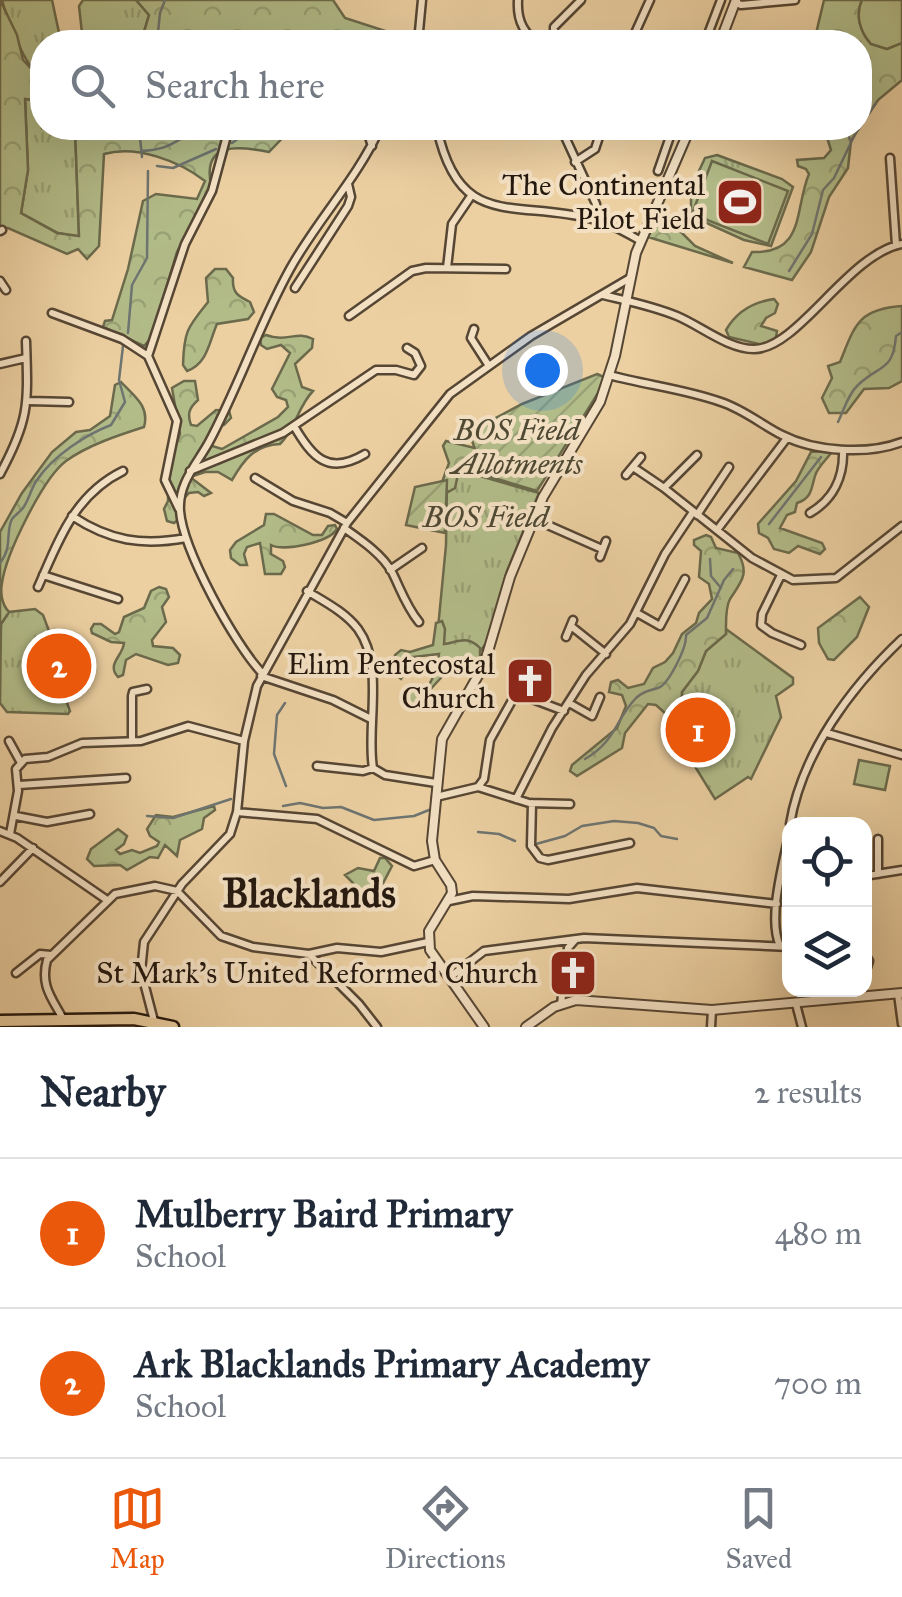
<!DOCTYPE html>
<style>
body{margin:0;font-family:"IM FELL Great Primer",serif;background:#f6f6f7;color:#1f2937}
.controls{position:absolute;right:30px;bottom:30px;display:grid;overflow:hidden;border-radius:20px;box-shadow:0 10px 40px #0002}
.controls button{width:90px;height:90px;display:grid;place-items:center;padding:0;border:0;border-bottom:2px solid #e0e1e3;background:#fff;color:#1f2937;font:50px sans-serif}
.you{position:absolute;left:542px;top:370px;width:35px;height:35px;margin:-25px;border:8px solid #fff;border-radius:50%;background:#1a73e8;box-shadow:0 0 0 15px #1a73e833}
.badge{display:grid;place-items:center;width:65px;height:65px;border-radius:50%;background:#ea580c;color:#fff;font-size:32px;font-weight:700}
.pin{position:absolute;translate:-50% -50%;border:5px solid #fff;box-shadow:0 2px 10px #0006}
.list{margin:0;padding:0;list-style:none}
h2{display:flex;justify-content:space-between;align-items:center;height:130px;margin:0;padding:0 40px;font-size:42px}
h2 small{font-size:32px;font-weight:400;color:#747a83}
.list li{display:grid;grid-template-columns:65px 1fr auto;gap:30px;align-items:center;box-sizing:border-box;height:150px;padding:0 40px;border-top:2px solid #e0e1e3}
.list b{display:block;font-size:38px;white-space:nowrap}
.list p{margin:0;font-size:32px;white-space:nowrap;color:#747a83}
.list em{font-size:32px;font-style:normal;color:#747a83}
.icon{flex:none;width:55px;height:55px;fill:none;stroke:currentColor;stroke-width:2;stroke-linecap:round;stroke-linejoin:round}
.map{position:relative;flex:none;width:902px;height:1027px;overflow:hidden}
.search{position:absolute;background:#fff;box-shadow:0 10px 40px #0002;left:30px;right:30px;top:30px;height:110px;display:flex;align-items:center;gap:25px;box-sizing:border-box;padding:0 35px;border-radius:40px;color:#747a83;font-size:38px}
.sheet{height:430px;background:#fff}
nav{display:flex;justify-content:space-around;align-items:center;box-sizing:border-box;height:140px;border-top:2px solid #e0e1e3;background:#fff;font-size:28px;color:#747a83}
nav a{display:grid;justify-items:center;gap:5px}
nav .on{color:#ea580c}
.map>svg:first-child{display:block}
.grass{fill:url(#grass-tufts);stroke:#6b6a4c;stroke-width:2.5}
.forest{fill:url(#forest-crowns);stroke:#6b6a4c;stroke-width:2.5}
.garden{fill:url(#garden-furrows);stroke:#6b6a4c;stroke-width:2.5}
.pitch{fill:#b2bc89;stroke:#6b6a4c;stroke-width:2.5}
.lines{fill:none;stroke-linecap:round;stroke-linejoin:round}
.stream{stroke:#6e7571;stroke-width:2.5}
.minor-casing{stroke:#564634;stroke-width:11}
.tertiary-casing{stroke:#564634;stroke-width:12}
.primary-casing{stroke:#24180f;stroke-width:15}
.minor{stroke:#f3e0c3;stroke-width:6}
.tertiary{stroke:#f3e0c3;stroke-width:8}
.primary{stroke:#ecd0a2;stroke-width:10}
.labels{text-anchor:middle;stroke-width:8;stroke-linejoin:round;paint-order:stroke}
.poi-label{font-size:30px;fill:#24180f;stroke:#f3e0c3;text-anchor:end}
.park-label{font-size:30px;font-style:italic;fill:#4f4934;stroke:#f3e0c3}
.district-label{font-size:40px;font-weight:bold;fill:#24180f;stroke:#f3e0c3}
</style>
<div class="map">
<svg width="902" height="1027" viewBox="0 0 902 1027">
<defs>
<pattern id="grass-tufts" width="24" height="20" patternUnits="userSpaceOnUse" patternTransform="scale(2.5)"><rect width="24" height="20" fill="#b2bc89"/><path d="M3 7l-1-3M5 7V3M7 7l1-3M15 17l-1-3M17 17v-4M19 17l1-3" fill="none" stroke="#99a175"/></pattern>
<pattern id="forest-crowns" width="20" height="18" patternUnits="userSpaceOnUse" patternTransform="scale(2.5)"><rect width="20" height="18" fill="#b2bc89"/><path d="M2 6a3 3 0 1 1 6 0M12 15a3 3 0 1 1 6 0" fill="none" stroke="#99a175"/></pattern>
<pattern id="garden-furrows" width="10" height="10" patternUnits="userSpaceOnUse" patternTransform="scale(2.5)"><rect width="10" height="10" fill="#b2bc89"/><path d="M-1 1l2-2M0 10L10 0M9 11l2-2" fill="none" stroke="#99a175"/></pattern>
</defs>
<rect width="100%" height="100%" fill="#ecd0a2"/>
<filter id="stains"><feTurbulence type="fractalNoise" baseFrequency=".002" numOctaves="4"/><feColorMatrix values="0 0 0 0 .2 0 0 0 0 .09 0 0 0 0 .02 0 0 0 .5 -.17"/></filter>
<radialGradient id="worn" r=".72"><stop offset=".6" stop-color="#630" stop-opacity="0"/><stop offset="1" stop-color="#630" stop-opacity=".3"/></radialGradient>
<!-- grass -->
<path class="grass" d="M2,0H52L61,42H42V128H75L79,237L58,233L21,213L28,170L25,98L36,102L34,70C23,60 6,16 2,0Z
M83,0H136L149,15L141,42H83L79,6Z
M717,155L782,179L793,187L771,246L744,240L691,216V188L705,158Z
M459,470L539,493L507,571L487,642L479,653L436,649L446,545L447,480Z
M35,609L43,615L49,631L47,635L56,656L53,664L70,711L68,714L7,712L0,703L1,624L9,612Z
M726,629L793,678V684L776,696L781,717L751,779L748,777L715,799L683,747L677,750L671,742L683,733L676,723L681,714L682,692L698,671L706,651L726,634Z"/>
<!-- forest -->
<path class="forest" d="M0,0L17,35L23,60L42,80V101L25,99L28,170L21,213L57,233L79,236L75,128H292L269,152C239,146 202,141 211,185L177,252L151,338L144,346L103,327L105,321L112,320L128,269L143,201L156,194L197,199L205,181C179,161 137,145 104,154L99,246L87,259L78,249L67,254L8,228H0Z
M136,0H333L345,18L407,38L409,42C378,43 351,29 318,32L311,42H141L149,15Z
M824,0H862C855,15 860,31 871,44L887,49L902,43V80L878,100L860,127V42H814Z
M824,128H859L851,141L848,168L829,197L811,252L792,280L744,267L752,252C806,254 794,209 809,174L806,169L798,166L797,160L824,158L831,150Z
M659,216L667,218L695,246L733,263L648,237Z
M215,269H226L233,278C232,293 238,296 250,302L254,312L248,319L217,324C209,342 208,363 187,371L183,365C184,330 188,327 208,302L206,278Z
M774,299L778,304L775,313L766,318L761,326L777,331L776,338L763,345L729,337L726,330C737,311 753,302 774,299Z
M902,306V381L889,388L864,389L846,413H829L822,398L832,378L828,366L840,362C855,325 858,309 902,306Z
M266,335C288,343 296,330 313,339L312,348L295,364L302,387L313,391C298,406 295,430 280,444C254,445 243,461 232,480L218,472H205L190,477L211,493L204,496L198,492L189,493L178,505L179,519L174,523L167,521L164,509L168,501L169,465L180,434L172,388L184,381H195L198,400C189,408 187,414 191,425L197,426L216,410L229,411L231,418L224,425L211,429L208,437L212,446L222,449L278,417L288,407L286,400L277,397L272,389L290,353L281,345L267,349L261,345L260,338Z
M121,382C134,396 150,406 144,427C119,435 88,445 66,461C43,478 6,554 2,583C0,593 2,605 9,612L1,624L0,648V532L22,493L52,452L76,432L90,430L110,416L115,385Z
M446,441L475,448L483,471L477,474L459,470L455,488L448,492L442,482L449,463L443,446Z
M821,451L831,453C826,460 817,468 815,476C811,489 812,498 797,503L795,512L787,515L780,528L822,543L825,549L820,554L798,546L789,553L774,549L768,538L759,533L758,524L796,481L811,452Z
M266,514H274L313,535H322L328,526L335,525L337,529C329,542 285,552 271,545V554L283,561L285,567L281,574H265L260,543L247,547L244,554L247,565H240L231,558L230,550L236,542L264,525Z
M706,535L711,537L716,548L738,553C750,574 741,582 730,599C725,608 726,624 726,634L706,651L698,671L682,692L681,714L676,723L656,705L648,704L625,733L622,748L577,776L570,771L572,765L617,728L626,706L622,695L609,692L611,682L618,680L628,688L644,684L653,668L665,662L673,653L682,634L696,623L699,613L712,599L709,584L699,577L701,551L694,545V540Z
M159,587L166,589L169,597L162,607L166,622L152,640L153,646L173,648L180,655L178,663L168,665L136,654L126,660L123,675L118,677C106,664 123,656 124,643L111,642L92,633L91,629L94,624H101L115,634L119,632L124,617L144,608L151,591Z
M860,597L869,607L857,637L834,660L828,659L819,643L818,628Z
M442,621L445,629L444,644C458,642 468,635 480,648V657L473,665L469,657C455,660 424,694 419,707L414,708L402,700L403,695L413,687L420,691L427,689L436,671L439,654L404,658L405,673L401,679L395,674V655L401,650L410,652L433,645L436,623Z
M214,806L215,810L204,818L202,829L180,840L177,856L165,845L158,858L150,857L127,870L120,865L94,866L87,859L91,849L118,829L127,836L124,844L116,850L120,854L132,850L140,853L157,846L159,842L150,836L147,829L156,815L173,817Z
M380,858H385L392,866L379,891L365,897L362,904L357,907L354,903L353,883L345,875L358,868L374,871Z"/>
<!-- garden -->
<path class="garden" d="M597,374L604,377L598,393L537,491L484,475L469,432L522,404Z
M447,480L445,533L406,525L415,487Z"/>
<!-- pitch -->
<path class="pitch" d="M862,0H902V43L887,49L871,44C860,32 855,15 862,0Z
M712,161L788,191L768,244L692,214Z
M859,760L890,766L885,790L854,784Z"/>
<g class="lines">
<!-- stream -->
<path class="stream" d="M157,42L160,13L165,0
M860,125L876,103
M139,128L142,157
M846,128L850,140
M232,143L253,128H282
M141,151C176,149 175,138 203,128
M157,166L173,168L216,149
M789,271L812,234L823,190L834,178L858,128
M128,333L132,285L147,258L148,171
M838,422C844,410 848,394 858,385C880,364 893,372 896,336L902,332
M769,524L821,457
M710,559L711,576L721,588
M0,563C13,547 5,533 12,519C15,515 20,512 23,508C29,500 31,488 37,480C53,456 85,435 111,425L125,402L119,380L123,346
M285,703L277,715L274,754L286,786
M585,759C616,741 615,720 636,698C643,691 649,691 658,688C668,685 687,648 686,635L707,618L724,580L733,569
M283,806L300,803L323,808L341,807L374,820L414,816L429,810
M147,816L173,818L231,799
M478,832L499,834L515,841
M536,844L565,836L582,826L614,821L638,823L654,828L661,836L677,839"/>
<!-- minor casing -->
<g class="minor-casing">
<path id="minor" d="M518,0C517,17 522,33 538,42
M735,2L741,5L795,0
M418,42L422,0
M554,42V27L581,0
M631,42L650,0
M705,42L721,0
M366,128L372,146
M437,128C459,231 514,199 592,219C609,223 625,232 641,241
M561,128L596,204L594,219
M890,158L896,245
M575,162L595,149L602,128
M658,171L673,128
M0,231L2,230
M447,268L452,224L471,196
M0,281L6,290
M295,288L348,206L351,197L348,184
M603,295C628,301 653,306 677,316C701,326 728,349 754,349C798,349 848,254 902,244
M52,313L122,339L148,356L177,421L165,480L179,509
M349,316L412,271L426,268L506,269
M474,329L471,338L489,366
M148,356L185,244L212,191L229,128
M0,364L26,358
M609,375C646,385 685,389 721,402C743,409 762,425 782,435C815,452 868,455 902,442
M29,401L69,402
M294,426C312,457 328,476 365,454
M633,467L664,488L752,558L793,580L836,578L902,526
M190,471L283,433L376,370H396L414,375L421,366L415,353L407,348
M0,474C30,419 28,403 26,341
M626,475L641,457
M255,478L293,501L330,513L347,523
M664,488L697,455
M810,513C834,499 844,476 843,450
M697,515L729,467
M72,516C110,541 142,546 186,538
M534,519L602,549
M344,528C361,540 382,554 392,572C401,590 406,606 419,622
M717,530L787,438
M600,557L606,541
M390,570L422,548
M43,575L118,599
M781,575L762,614L761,625L772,633L801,645
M38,587C59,540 74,495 123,471
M307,591C325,602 345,612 358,629C385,666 366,726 373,768
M637,613L660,626L685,579
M571,626L606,654
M566,637L573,620
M262,673C235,645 183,550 180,511C178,483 197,464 209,442C239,386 259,325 290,269C317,220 357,179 380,128
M261,676L333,700L371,719
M569,703L592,716L600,697
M827,733L902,755
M9,741L20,761
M132,741V696L133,692L147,689
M317,766L363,771L373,768L385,775L436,783
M19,785L126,778
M478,787L484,779L490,740L514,697L519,694L564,711
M436,797L478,787L529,803L570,804
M516,799L552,728L586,675L630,624L665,554L693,512
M532,803L531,846L540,858L548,860L630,843
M237,812L317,819L414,866L435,860
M16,816L47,822L90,814
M790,824C802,753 850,688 902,639
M0,831L17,838L107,900
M10,834L18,791L16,769L25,759L48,757L82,743L141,741L188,726L244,741
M878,839V874
M864,876L902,870
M0,882L33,848
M449,901L473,896L569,899L637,888L777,904
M780,946C767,918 784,861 790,830
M864,953L869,961L864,977
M310,955L359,1004L377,1027
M16,973L40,954L51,955
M449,978L484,951L584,938L790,947
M898,994L902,1024
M561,1004L568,948L575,940
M796,1004L802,1027
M63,1019C52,998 40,986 47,960L115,894L155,886L177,891L221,936L253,947L309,954L337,948L381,952L428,942
M154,1021L141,971L144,942L182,884L230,834L237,812L244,741L257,686L347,523L450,394L531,336L630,278
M711,1027L712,1010"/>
</g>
<!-- tertiary casing -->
<g class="tertiary-casing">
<path id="tertiary" d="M720,42L736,0
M484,1027L430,950L429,931L452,893L451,885L435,860L432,841L442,739L484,665L510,577L543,497L600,402L615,356L636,253L690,128
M526,1027L554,1007L576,1000L712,1010L902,993"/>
</g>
<!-- primary casing -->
<g class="primary-casing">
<path id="primary" d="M0,1021L134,1019L173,1027"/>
</g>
<!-- minor -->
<use href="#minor" class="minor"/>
<!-- tertiary -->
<use href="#tertiary" class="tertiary"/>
<!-- primary -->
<use href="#primary" class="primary"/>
</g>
<!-- icons -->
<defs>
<g id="stadium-square" transform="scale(2.5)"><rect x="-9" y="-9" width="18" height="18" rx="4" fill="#8f2418" stroke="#f3e0c3"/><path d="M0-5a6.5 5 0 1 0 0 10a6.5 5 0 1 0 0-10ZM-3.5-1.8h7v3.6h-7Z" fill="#fff"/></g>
<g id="church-square" transform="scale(2.5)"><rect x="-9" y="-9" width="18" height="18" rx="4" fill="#8f2418" stroke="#f3e0c3"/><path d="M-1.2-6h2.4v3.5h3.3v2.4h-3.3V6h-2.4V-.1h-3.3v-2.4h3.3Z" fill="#fff"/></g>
</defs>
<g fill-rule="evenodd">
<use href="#stadium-square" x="740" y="202"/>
<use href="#church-square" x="530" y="681"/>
<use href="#church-square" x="573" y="973"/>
</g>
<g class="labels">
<!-- poi labels -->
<g class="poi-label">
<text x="705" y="195">The Continental<tspan x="705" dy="34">Pilot Field</tspan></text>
<text x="495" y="674">Elim Pentecostal<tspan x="495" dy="34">Church</tspan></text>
<text x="538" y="983">St Mark's United Reformed Church</text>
</g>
<!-- park labels -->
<g class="park-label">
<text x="517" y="440">BOS Field<tspan x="517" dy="34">Allotments</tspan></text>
<text x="486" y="527">BOS Field</text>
</g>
<!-- district labels -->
<g class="district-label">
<text x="309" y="907">Blacklands</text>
</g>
</g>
<rect width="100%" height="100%" filter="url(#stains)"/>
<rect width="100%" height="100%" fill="url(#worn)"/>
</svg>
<div class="controls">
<button><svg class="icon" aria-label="locate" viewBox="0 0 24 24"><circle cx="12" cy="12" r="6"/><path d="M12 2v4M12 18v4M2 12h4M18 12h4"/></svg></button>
<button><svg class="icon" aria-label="layers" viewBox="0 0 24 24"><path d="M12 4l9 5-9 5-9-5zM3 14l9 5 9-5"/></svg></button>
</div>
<div class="you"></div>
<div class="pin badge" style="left:698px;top:730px">1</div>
<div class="pin badge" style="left:59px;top:666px">2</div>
<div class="search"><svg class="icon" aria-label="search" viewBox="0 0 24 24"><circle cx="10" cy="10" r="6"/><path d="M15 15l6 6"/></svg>Search here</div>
</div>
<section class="sheet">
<h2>Nearby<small>2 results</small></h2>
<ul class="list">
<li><span class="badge">1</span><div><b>Mulberry Baird Primary</b><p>School</p></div><em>480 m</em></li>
<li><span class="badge">2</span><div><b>Ark Blacklands Primary Academy</b><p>School</p></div><em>700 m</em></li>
</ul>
</section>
<nav>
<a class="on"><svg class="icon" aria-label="map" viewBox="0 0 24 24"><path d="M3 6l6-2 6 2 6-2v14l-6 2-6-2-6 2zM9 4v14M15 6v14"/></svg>Map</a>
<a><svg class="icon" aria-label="directions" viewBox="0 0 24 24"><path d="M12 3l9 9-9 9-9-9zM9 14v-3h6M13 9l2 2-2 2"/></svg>Directions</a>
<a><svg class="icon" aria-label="saved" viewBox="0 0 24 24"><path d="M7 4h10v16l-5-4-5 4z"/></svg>Saved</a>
</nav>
